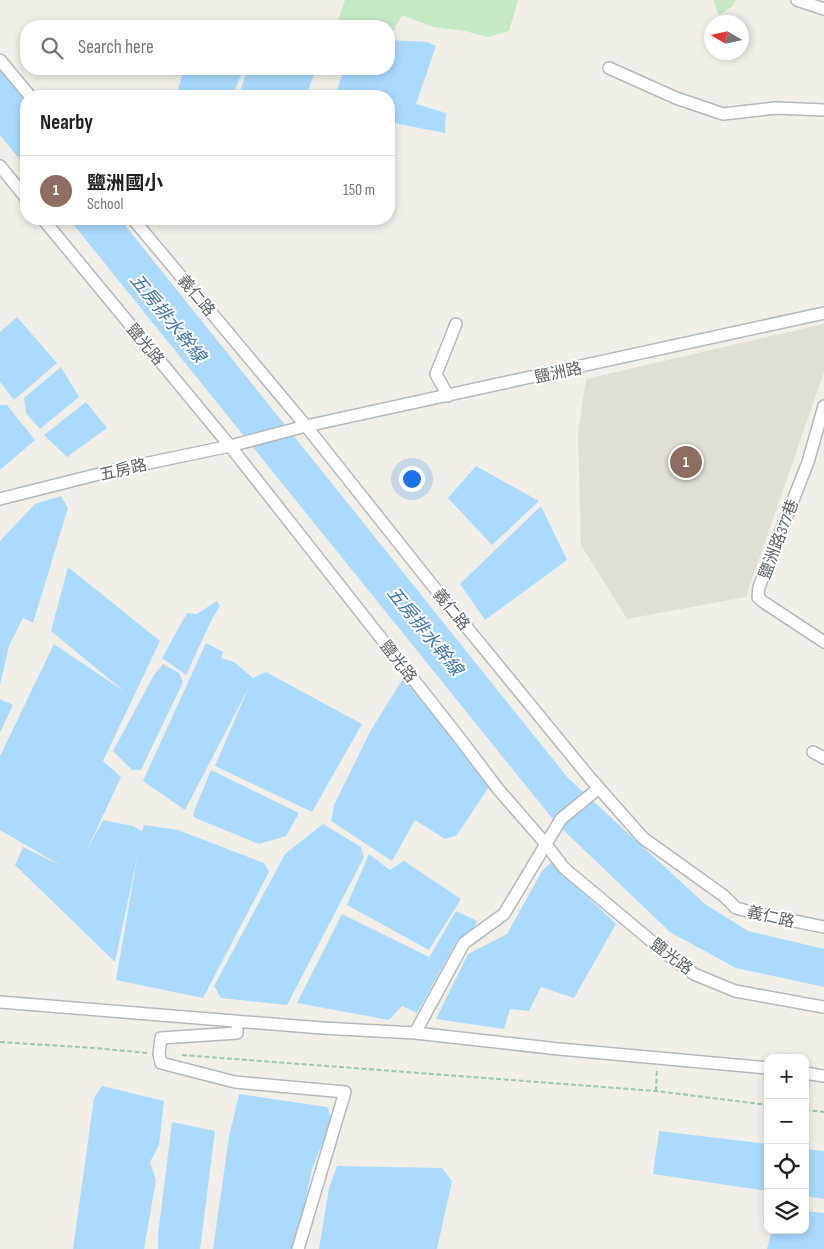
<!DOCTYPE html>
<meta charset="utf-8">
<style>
body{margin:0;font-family:"Sofia Sans Condensed","Noto Sans TC",sans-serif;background:#f6f6f6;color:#202124}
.controls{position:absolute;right:15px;bottom:15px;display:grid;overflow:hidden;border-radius:10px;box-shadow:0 2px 8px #0003}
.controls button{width:45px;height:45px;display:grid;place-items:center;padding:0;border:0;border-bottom:1px solid #e0e0e0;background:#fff;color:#202124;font:25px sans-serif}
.compass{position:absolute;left:704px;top:15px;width:45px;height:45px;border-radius:50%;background:#fff;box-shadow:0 2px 8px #0003;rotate:279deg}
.you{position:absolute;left:411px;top:478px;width:18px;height:18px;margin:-12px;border:4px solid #fff;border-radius:50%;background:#1a73e8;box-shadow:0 0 0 8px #1a73e833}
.badge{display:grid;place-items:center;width:32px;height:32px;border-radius:50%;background:#d93025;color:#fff;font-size:16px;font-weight:700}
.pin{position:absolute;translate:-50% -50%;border:2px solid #fff;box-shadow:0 1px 5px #0006}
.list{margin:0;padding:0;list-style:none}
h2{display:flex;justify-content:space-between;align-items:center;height:65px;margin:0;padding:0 20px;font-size:21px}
h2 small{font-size:16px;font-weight:400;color:#757577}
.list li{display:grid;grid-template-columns:32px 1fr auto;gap:15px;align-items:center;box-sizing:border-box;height:70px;padding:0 20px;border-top:1px solid #e0e0e0}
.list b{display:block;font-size:19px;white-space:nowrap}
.list p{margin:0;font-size:16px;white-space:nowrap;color:#757577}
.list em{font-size:16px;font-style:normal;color:#757577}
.icon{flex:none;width:28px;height:28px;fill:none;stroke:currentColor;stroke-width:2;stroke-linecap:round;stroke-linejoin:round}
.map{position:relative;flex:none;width:824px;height:1249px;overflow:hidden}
.search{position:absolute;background:#fff;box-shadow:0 2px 8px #0003;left:20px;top:20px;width:375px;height:55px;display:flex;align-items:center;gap:12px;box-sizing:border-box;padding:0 18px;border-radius:20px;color:#757577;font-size:19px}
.panel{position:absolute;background:#fff;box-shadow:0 2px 8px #0003;left:20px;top:90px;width:375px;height:135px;border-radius:20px}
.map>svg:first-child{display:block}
.education{fill:#e1ded6}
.green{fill:#c5e8c5}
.water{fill:#aadaff}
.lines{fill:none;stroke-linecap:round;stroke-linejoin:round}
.minor-casing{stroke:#b5b8bc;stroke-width:14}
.path{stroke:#9cc7a9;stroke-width:2;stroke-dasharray:5 2.5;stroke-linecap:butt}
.minor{stroke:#fff;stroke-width:11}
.labels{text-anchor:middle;stroke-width:4;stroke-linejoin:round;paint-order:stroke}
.street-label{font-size:16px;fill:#5f6368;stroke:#fff}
.water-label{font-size:18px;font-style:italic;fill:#4174aa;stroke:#fff}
</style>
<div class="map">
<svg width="824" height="1249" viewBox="0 0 824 1249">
<rect width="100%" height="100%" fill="#f1efe8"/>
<!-- education -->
<path class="education" d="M824,324V372L746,597L627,619L581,545L578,433L586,379Z"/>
<!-- green -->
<path class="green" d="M345,0H518L509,31L488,37L465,31L433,27L402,15L391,35L389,36V26H336Z
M713,0H736L733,6L719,15Z"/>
<!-- water -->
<path class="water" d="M389,40L427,42L436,46L416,104L446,113L445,133L389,122V96H335L344,69H389Z
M184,69H243L233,96H176Z
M248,69H316L306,96H238Z
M0,70L26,102V167L0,135Z
M69,219H120L568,778L705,904L748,931L824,949V987L736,968L670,932L556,823Z
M17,317L57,363L14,400L0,382V332Z
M61,367L79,397L40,429L26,413L24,398Z
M86,402L107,428L67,457L44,435Z
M0,405H7L35,440L0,470Z
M476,466L539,501L492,545L448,498Z
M61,496L68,508L33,623L23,618L9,646L0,685V541L35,504Z
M541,506L567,560L485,620L460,584Z
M68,567L160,641L103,761L121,777L85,854L103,820L133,826L142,831L144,825L178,830L264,863L269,872L203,998L116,980L138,853L115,962L15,865L23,847L62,866L0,830V756L54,644L125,692L51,631Z
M217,601L220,606L212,619L186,675L162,658L187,613L197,614Z
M206,643L223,652L221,658L234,662L253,678L266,672L362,724L312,812L215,766L249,687L185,810L143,781Z
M163,664L179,673L183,682L141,770H132L113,751L154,675Z
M404,677L492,782L457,835L445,839L415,820L392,861L331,821L334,805L371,730Z
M0,699L13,705L0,733Z
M211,770L299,813L286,836L259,844L193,817L194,811Z
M323,824L361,847L364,857L287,1005L221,998L214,986L285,854Z
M369,854L390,870L404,861L461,899L429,950L347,905Z
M551,862L616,924L574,998L541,987L529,1011L510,1009L504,1029L436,1019L468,954L507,934L542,871Z
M456,911L477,921L474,929L458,939L417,1013L402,1006L389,1020L297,1003L342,914L429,957L422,970Z
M102,1086L164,1101L159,1145L150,1162L156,1180L144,1249H73L94,1098Z
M239,1094L327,1107L332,1119L312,1169L295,1249H213L229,1137Z
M172,1122L215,1131L200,1249H158V1235Z
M659,1131L768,1144V1191L653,1174Z
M805,1149L824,1151V1199L805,1196Z
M337,1166L442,1168L452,1181L437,1249H319L329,1188Z
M805,1211L824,1213V1249H767L772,1230H805Z"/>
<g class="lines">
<!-- minor casing -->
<g class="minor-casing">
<path id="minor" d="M797,0L824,9
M0,60L30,96
M609,68L676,98L723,114L776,108L824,110
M0,166L26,198
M43,219L230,446L461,740L498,789L545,843L564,868L668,955L694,974L735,991L824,1007
M133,219L306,426L429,581L590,778L643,838L724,896L736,908L755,913L824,927
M448,396L436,374L456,324
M824,406L808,462L759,587L758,597L762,601L824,642
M0,499L115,470L230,446L306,426L824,313
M813,752L824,758
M0,1002L322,1028L415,1033L559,1049L768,1068
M237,1022V1033L161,1038L159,1054L161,1063L235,1082L345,1092L298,1249
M415,1033L464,943L504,914L561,819L599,788
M805,1073L824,1076"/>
</g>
<!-- path -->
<path class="path" d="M0,1042L94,1048L148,1053
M182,1055L656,1091L768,1105
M656,1091L657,1068
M805,1110L824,1112"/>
<!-- minor -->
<use href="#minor" class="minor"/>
</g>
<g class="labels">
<!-- street labels -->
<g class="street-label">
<text transform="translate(197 295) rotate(50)" y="6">義仁路</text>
<text transform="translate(146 344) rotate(50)" y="6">鹽光路</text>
<text transform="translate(558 372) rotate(-12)" y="6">鹽洲路</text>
<text transform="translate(123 469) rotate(-13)" y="6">五房路</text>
<text transform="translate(778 539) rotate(-69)" y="6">鹽洲路377巷</text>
<text transform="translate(452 609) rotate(51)" y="6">義仁路</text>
<text transform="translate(399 661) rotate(52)" y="6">鹽光路</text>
<text transform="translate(771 916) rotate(13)" y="6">義仁路</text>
<text transform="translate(672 956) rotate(37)" y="6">鹽光路</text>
</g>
<!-- water labels -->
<g class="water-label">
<text transform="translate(168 318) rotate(51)" y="6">五房排水幹線</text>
<text transform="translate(425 631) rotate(51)" y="6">五房排水幹線</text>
</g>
</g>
</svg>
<div class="controls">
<button>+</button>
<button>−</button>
<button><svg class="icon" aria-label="locate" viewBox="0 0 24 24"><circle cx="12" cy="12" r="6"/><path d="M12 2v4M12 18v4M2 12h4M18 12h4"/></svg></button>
<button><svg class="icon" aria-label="layers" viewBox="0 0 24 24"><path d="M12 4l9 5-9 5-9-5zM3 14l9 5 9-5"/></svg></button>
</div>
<svg class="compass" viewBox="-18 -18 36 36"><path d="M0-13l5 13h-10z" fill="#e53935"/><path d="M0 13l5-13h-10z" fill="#757577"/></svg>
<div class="you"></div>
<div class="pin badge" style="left:686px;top:462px;background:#8d6e63">1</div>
<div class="search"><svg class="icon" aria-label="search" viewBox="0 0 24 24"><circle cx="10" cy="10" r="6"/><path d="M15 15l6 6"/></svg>Search here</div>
<section class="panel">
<h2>Nearby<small></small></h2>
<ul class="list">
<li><span class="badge" style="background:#8d6e63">1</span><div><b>鹽洲國小</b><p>School</p></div><em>150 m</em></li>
</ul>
</section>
</div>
